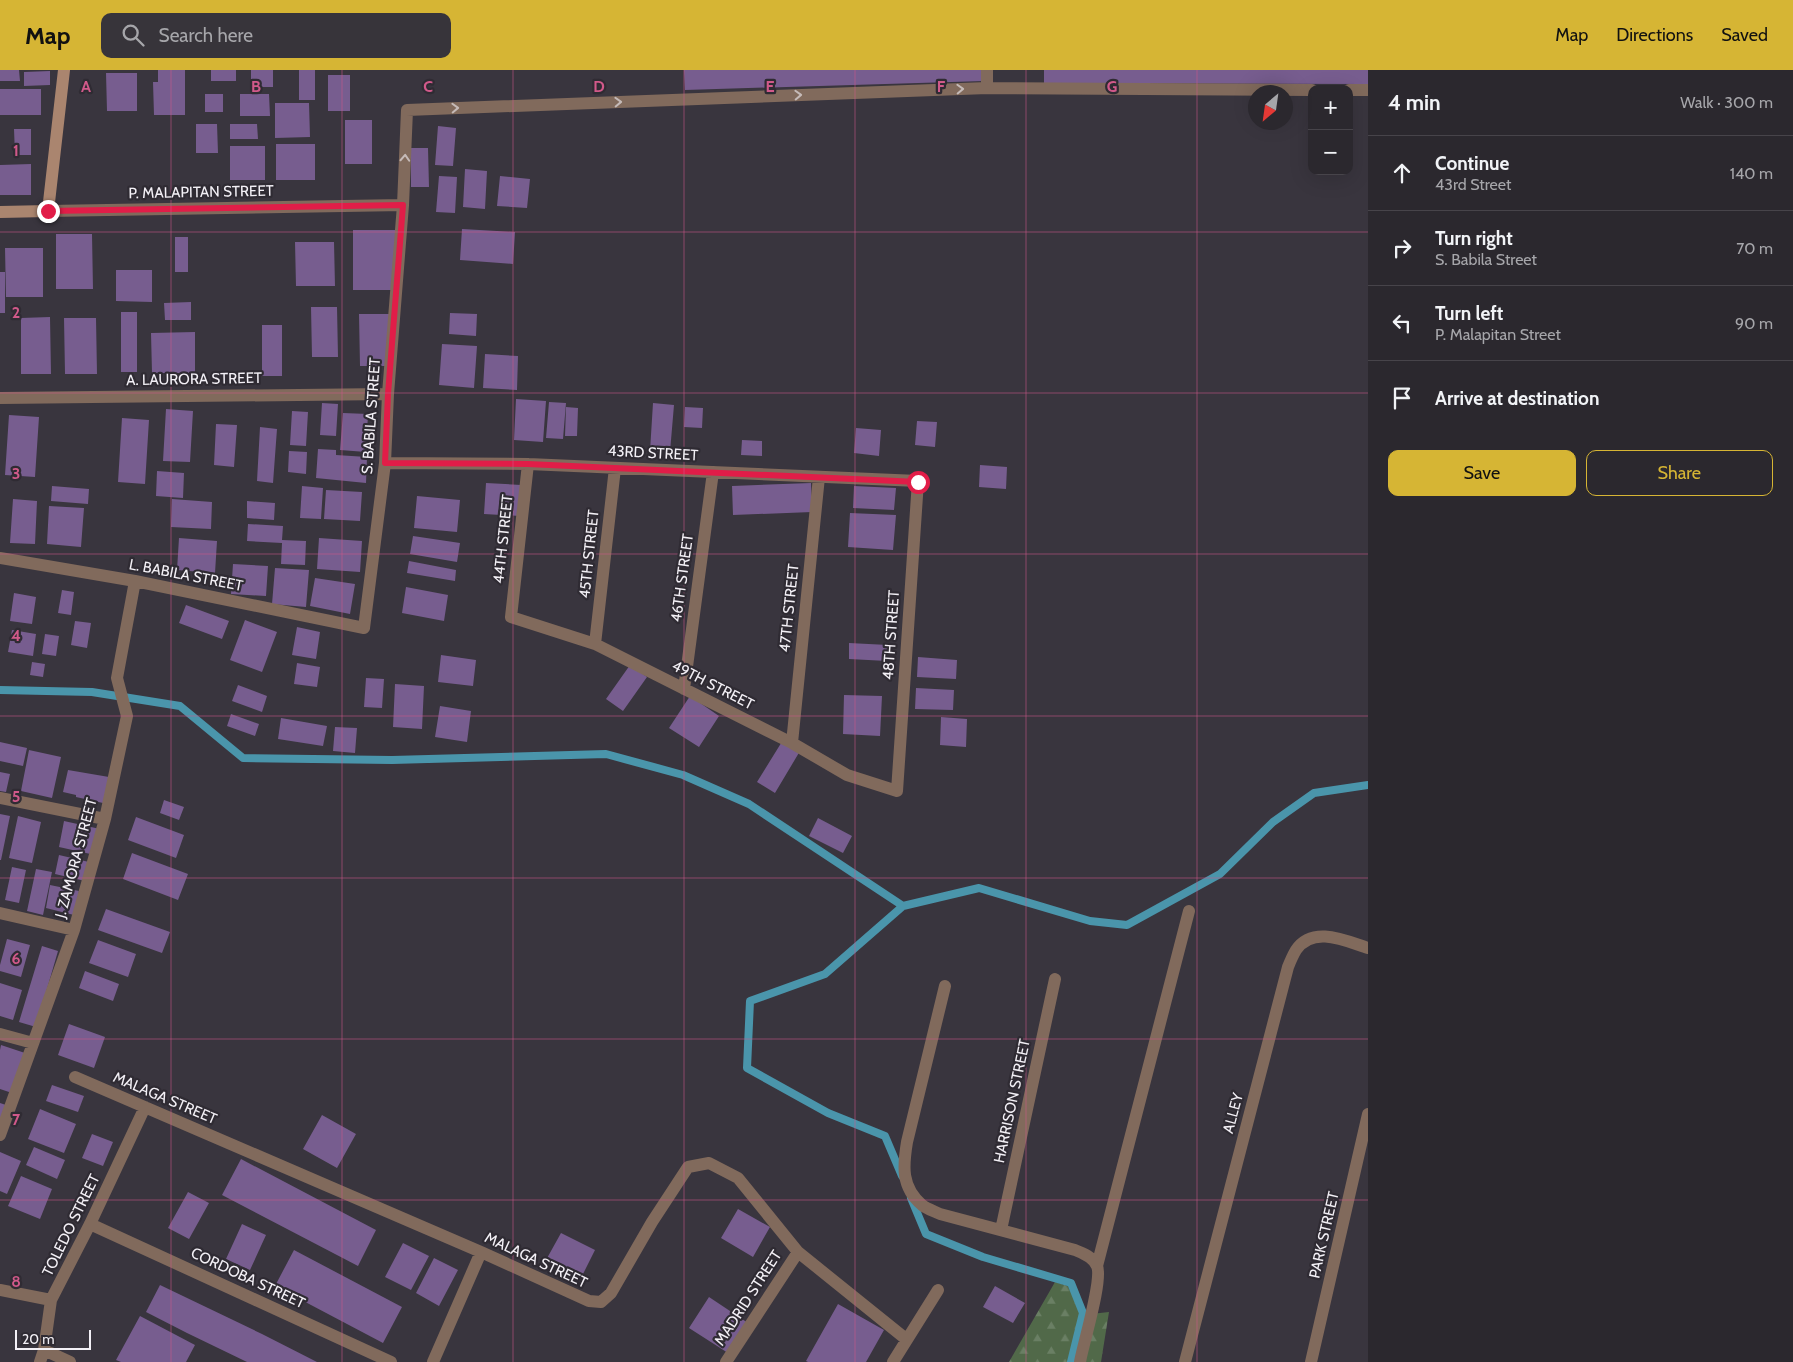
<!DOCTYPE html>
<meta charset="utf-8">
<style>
body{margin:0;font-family:Cabin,sans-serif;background:#37343a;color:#f1f3f6}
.controls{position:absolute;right:15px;top:15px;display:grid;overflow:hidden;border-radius:10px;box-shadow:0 5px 20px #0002}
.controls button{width:45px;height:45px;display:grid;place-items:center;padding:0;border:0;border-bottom:1px solid #47444a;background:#2b282e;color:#f1f3f6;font:25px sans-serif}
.compass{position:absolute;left:1248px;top:15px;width:45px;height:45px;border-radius:50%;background:#2b282e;box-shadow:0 5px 20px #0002;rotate:209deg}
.scale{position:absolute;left:15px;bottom:12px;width:76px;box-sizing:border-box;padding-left:5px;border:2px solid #f3f0f6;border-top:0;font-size:14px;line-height:18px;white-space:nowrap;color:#f3f0f6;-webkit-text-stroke:4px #2f2b33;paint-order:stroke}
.stop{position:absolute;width:15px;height:15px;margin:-11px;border:4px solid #e11d48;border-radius:50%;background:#fff}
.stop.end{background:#e11d48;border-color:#fff;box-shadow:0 1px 5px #0008}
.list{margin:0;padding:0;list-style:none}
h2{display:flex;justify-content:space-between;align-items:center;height:65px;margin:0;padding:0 20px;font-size:21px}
h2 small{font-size:16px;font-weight:400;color:#a6a6aa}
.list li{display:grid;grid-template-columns:32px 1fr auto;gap:15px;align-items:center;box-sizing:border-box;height:75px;padding:0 20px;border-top:1px solid #47444a}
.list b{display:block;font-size:19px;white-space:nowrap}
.list p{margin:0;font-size:16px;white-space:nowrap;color:#a6a6aa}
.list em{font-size:16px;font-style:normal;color:#a6a6aa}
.actions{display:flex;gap:10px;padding:15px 20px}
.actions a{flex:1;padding:11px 0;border:1px solid #d6b534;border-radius:10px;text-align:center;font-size:18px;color:#d6b534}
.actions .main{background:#d6b534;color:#111}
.icon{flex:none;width:28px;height:28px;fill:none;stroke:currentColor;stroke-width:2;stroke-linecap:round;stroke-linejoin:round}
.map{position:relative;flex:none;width:1368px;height:1292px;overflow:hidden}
header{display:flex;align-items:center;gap:30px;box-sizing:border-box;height:70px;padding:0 25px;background:#d6b534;color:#111}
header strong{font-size:24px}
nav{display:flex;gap:28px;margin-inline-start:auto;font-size:18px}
.search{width:350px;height:45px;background:#37343a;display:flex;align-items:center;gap:12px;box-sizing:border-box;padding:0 18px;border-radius:10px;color:#a6a6aa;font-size:19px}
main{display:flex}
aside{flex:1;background:#2b282e}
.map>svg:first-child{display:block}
.forest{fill:url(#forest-firs)}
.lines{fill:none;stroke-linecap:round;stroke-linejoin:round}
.stream{stroke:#4a95ab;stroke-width:8}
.building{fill:#775d8f}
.street{stroke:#816a5c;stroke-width:12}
.secondary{stroke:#aa856f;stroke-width:12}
.oneway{stroke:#c5bab8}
.route{stroke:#e11d48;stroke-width:6}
.grid{fill:none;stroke:#d1598a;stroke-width:1;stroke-opacity:0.55}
.labels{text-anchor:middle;stroke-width:4.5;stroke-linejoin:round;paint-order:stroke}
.street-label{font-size:15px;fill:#f3f0f6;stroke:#2f2b33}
.grid-label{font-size:16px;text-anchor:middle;font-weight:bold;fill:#d1598a;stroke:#2f2b33;stroke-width:4.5;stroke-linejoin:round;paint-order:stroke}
</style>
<header>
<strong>Map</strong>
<div class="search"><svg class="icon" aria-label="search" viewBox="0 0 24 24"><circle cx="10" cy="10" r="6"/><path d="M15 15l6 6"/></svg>Search here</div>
<nav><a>Map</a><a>Directions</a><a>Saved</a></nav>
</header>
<main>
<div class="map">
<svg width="1368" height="1292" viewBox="0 0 1368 1292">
<defs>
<pattern id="forest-firs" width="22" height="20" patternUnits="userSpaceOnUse" patternTransform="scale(1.25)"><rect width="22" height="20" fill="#516949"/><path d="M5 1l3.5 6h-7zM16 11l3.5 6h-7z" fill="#6a7f64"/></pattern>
</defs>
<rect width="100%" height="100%" fill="#39353e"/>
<!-- forest -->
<path class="forest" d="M1055,1212L1068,1216L1082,1245L1109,1242L1101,1292H1009Z"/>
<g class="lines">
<!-- stream -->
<path class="stream" d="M0,620L92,622L180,636L243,688L392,690L606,684L683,705L749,734L903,836
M902,1106L885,1066L828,1043L747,998L750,931L825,904L903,836L979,818L1090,851L1127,855L1220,804L1273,752L1314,723L1368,715
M911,1128L926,1164L983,1187L1071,1213L1083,1243L1071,1292"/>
</g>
<!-- building -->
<path class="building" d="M0,0H19L20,11H0Z
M158,0H185V45H154L153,12H158Z
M211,0H236V11H211Z
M251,0H273V17H251Z
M299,0H315V30H299Z
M684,0H984V11L685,20Z
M1044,0H1368V14L1044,13Z
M50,1V15L24,16V2Z
M106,3H137V41H107Z
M328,5H350V41H328Z
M0,19H41V45H0Z
M205,24H223V42H205Z
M240,24H269L270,46H240Z
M275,33H309L310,67L275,68Z
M345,50H372V94H345Z
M196,54H217L218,83H196Z
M230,54H257L258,69H230Z
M438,56L456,58L453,96L435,95Z
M14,59H31V85H15Z
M276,74H315V110H276Z
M230,76H265V110H230Z
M411,78H428L429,117H411Z
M31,94V125H0V95Z
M465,99L487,101L485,139L463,137Z
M439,106L457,107L455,143L436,142Z
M500,106L530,109L527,138L497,136Z
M462,159L515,162L513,194L460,190Z
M353,160H395V220H353Z
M56,164H92L93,219H56Z
M175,167H188V202H175Z
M295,172H334L335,216H296Z
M5,178H43V227H6Z
M116,200H152V232L116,231Z
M0,202H5V243H0Z
M191,232V250H165L164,233Z
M311,237H337L338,287H312Z
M121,242H137V302H121Z
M450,243L477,244L476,266L449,264Z
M359,244H393V296H360Z
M50,247L51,304H21V248Z
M64,248H96L97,304H65Z
M262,255H282V306H262Z
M195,262V303H152L151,263Z
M442,274L477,276L474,318L439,315Z
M485,284L518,286L517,320L483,318Z
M516,329L546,331L543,372L514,370Z
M549,332L566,333L563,369L546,368Z
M322,333L338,334L336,366L320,365Z
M653,333L674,335L670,382L650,381Z
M566,337L578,338L577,366H565Z
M685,337L703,338L702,358L684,357Z
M166,339L193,341L190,392L163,391Z
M292,341L308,342L306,376L290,375Z
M343,343L368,344L366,382L340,380Z
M9,345L39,347L35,407L5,405Z
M122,348L149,350L145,414L118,412Z
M917,351L937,352L935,377L915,375Z
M216,354L237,355L234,397L214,395Z
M260,357L277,359L273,413L257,411Z
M856,358L881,360L879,386L854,383Z
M742,370L762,371V386L741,385Z
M318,379L336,380V385L367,387L366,413L316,408Z
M289,381L307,382L306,404L288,402Z
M980,395L1007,397L1006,419L979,417Z
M157,401L184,403L183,428L156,426Z
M486,413L521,415L520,446L484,444Z
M811,413L812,442L733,445L732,416Z
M52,416L89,419L88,434L51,431Z
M302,416L323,418L321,449L300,448Z
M854,416L896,418L894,440L853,438Z
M326,420L362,422L360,451L324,449Z
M417,426L460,430L457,462L414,458Z
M13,429L37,431L35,474L10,473Z
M172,429L212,432L211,459L171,457Z
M247,431L275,433L274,450L247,448Z
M49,436L84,438L81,477L47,474Z
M850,443L896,445L893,480L848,477Z
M248,454L283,456L282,470L306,471L305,495L281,494L282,473L247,471Z
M413,466L460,473L457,492L410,484Z
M179,468L217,471L215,503L177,500Z
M319,468L362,471L360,502L317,499Z
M409,491L456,500L455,511L407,503Z
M233,494L268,496L266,526L231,524Z
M275,498L309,500L306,537L272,534Z
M315,508L355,514L350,544L310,536Z
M406,517L448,525L444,551L402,543Z
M62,520L74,522L71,545L58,543Z
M14,523L36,527L32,554L10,551Z
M186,535L229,551L222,569L179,553Z
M245,550L277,562L262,602L230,590Z
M75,551L91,553L87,578L71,575Z
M297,557L320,562L316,589L292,585Z
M12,560L36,564L33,586L8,582Z
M45,564L59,566L56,586L42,584Z
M849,573L888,575L887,591L849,589Z
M441,585L476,590L473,616L438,612Z
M918,587L957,590L956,609L917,607Z
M32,592L45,594L43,607L30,605Z
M297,593L320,597L317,617L294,614Z
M630,595L647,607L623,641L606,629Z
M366,608L384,609L382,638L364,637Z
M395,614L424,616L422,659L393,657Z
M238,615L267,626L262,642L232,631Z
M916,618L954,620L953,640L915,639Z
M844,625L882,626L880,666L843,664Z
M690,626L719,646L699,677L669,658Z
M440,636L471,641L467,672L435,667Z
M231,644L259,654L255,666L227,656Z
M941,647L967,649L966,677L940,675Z
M281,648L327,656L323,676L278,669Z
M335,657L357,658L355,683L333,681Z
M783,670L800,681L775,723L757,712Z
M0,672L27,678L23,696L0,691Z
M29,680L61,687L52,728L21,721Z
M68,700L109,707L103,733L76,727V725L63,722Z
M0,702L10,704L6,722L0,721Z
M164,730L184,737L179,750L160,743Z
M0,744L10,746L1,790H0Z
M18,746L41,752L32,793L9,788Z
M136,747L184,765L176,788L128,770Z
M818,748L852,766L843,783L809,766Z
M64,751L100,759L95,785L59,777Z
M132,783L188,804L178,830L123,809Z
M59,785L89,792L85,811L55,804Z
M12,797L26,800L19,833L5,830Z
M36,799L52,802L43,845L27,841Z
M50,815L79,821L74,845L46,838Z
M106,839L170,862L162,883L98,860Z
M7,869L30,875L21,907L0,901V895Z
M98,870L136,884L128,907L89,893Z
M42,876L58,881L36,957L19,952Z
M85,901L119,914L113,931L79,918Z
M0,913L22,920L13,950L0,946Z
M69,954L105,967L94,998L58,985Z
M1,975L25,983L12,1023L0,1019V980Z
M52,1015L84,1026L78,1042L46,1031Z
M0,1033L6,1035L0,1051Z
M40,1039L76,1054L64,1083L28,1069Z
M322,1045L356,1064L337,1098L303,1079Z
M92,1064L113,1072L103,1096L82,1088Z
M34,1077L65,1090L57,1109L26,1095Z
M0,1082L21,1091L7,1124L0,1121Z
M241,1089L376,1160L358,1196L222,1125Z
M21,1106L52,1119L40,1149L8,1136Z
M188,1122L209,1133L189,1169L168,1158Z
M738,1139L770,1157L753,1187L721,1168Z
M242,1154L266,1165L250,1200L226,1189Z
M561,1163L595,1180L581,1208L546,1190Z
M403,1173L429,1186L411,1220L385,1207Z
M294,1180L402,1237L383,1273L275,1216Z
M434,1188L458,1200L439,1236L416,1223Z
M160,1215L262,1264L317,1292H247L187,1263L146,1242Z
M995,1216L1025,1233L1013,1253L983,1237Z
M709,1227L748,1253L728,1283L689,1258Z
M838,1234L884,1260L866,1292H808L806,1291Z
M140,1246L195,1275L186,1292H121L116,1290Z"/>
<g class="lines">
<!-- street -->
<path class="street" d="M987,18V0
M1349,20H1368
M48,141L403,135
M0,328L388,324
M385,393L528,394L918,411L897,721L847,705L792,673L595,574L511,547L528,394
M0,488L135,511L364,558L385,393L388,324L403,135L407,40L987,18L1312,20
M595,574L615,398
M684,619L713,402
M792,673L819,407
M0,728L105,749
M0,843L74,860
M945,916L907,1072C903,1096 901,1117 922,1135C927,1139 934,1141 940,1144L1075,1180C1083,1183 1093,1187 1097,1196C1103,1210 1083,1274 1080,1292
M0,964L33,973
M75,1007L481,1182L589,1231L601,1232L611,1223L652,1152L688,1097L709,1093L738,1108L798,1182L906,1269
M0,1065L74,860L105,749L127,646L117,608L135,511
M90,1154L391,1292
M1001,1160L1055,909
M1097,1196L1189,841
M0,1220L51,1230
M44,1280L70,1292
M40,1292L44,1280L51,1230L90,1154L145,1037
M433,1292L481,1182
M726,1292L798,1182
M893,1292L938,1220
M1185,1292L1288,897C1290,892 1293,885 1296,880C1313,855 1346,871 1368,878
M1311,1292L1368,1044"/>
<!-- secondary -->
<path class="secondary" d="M0,142L48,141L64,0"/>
</g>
<!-- one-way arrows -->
<defs><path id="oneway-chevron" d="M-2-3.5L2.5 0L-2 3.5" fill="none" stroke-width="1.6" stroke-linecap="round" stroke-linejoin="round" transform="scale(1.25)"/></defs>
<g class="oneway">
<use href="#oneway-chevron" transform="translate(960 19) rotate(-2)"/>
<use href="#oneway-chevron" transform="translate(798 25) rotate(-2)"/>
<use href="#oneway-chevron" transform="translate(618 32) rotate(-2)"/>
<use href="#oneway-chevron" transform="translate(455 38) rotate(-2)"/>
<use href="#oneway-chevron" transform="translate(405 88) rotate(-87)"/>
</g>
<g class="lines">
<!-- route -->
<path class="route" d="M48,141L403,135L388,324L385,393L528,394L918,412"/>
</g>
<!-- grid -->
<path class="grid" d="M171,0V1292M342,0V1292M513,0V1292M684,0V1292M855,0V1292M1026,0V1292M1197,0V1292M0,162H1368M0,323H1368M0,484H1368M0,646H1368M0,808H1368M0,969H1368M0,1130H1368"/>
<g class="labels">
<!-- street labels -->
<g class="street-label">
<text transform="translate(201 122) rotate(-1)" y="5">P. MALAPITAN STREET</text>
<text transform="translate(194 309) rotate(-1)" y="5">A. LAURORA STREET</text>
<text transform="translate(371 346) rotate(-86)" y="5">S. BABILA STREET</text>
<text transform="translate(653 383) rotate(3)" y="5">43RD STREET</text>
<text transform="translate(503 469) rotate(-84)" y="5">44TH STREET</text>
<text transform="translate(589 484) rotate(-84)" y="5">45TH STREET</text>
<text transform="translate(186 505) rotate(11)" y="5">L. BABILA STREET</text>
<text transform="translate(682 508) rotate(-82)" y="5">46TH STREET</text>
<text transform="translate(789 538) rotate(-84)" y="5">47TH STREET</text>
<text transform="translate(891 565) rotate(-86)" y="5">48TH STREET</text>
<text transform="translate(713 615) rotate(27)" y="5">49TH STREET</text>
<text transform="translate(76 788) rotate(-75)" y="5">J. ZAMORA STREET</text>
<text transform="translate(165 1028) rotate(23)" y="5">MALAGA STREET</text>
<text transform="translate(1012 1031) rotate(-78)" y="5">HARRISON STREET</text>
<text transform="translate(1233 1043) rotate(-75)" y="5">ALLEY</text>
<text transform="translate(71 1155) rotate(-64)" y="5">TOLEDO STREET</text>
<text transform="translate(1324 1165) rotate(-77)" y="5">PARK STREET</text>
<text transform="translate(536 1190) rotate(25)" y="5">MALAGA STREET</text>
<text transform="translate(248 1208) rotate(25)" y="5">CORDOBA STREET</text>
<text transform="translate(748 1228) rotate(-57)" y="5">MADRID STREET</text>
</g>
</g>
<g class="grid-label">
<text x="86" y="22">A</text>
<text x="256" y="22">B</text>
<text x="428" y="22">C</text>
<text x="599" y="22">D</text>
<text x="770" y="22">E</text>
<text x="941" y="22">F</text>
<text x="1112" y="22">G</text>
<text x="16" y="86">1</text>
<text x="16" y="248">2</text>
<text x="16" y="409">3</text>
<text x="16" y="571">4</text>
<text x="16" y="732">5</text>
<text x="16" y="894">6</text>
<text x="16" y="1055">7</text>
<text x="16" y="1217">8</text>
</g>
</svg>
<div class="controls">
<button>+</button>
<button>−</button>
</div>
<svg class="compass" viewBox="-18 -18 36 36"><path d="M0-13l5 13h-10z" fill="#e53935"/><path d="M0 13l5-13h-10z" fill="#a6a6aa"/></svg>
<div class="scale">20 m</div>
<div class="stop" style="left:918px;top:412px"></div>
<div class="stop end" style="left:48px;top:141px"></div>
</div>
<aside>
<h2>4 min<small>Walk · 300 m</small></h2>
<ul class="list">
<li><svg class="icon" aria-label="ahead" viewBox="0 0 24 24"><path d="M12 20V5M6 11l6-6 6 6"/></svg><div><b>Continue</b><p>43rd Street</p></div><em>140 m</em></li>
<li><svg class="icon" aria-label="right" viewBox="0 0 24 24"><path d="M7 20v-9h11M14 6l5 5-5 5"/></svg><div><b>Turn right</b><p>S. Babila Street</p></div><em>70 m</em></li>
<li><svg class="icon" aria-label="left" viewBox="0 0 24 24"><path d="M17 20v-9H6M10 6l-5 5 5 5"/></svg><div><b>Turn left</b><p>P. Malapitan Street</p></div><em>90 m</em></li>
<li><svg class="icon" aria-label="arrive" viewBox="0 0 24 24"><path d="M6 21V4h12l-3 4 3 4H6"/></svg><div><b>Arrive at destination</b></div></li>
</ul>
<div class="actions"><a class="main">Save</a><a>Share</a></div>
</aside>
</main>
